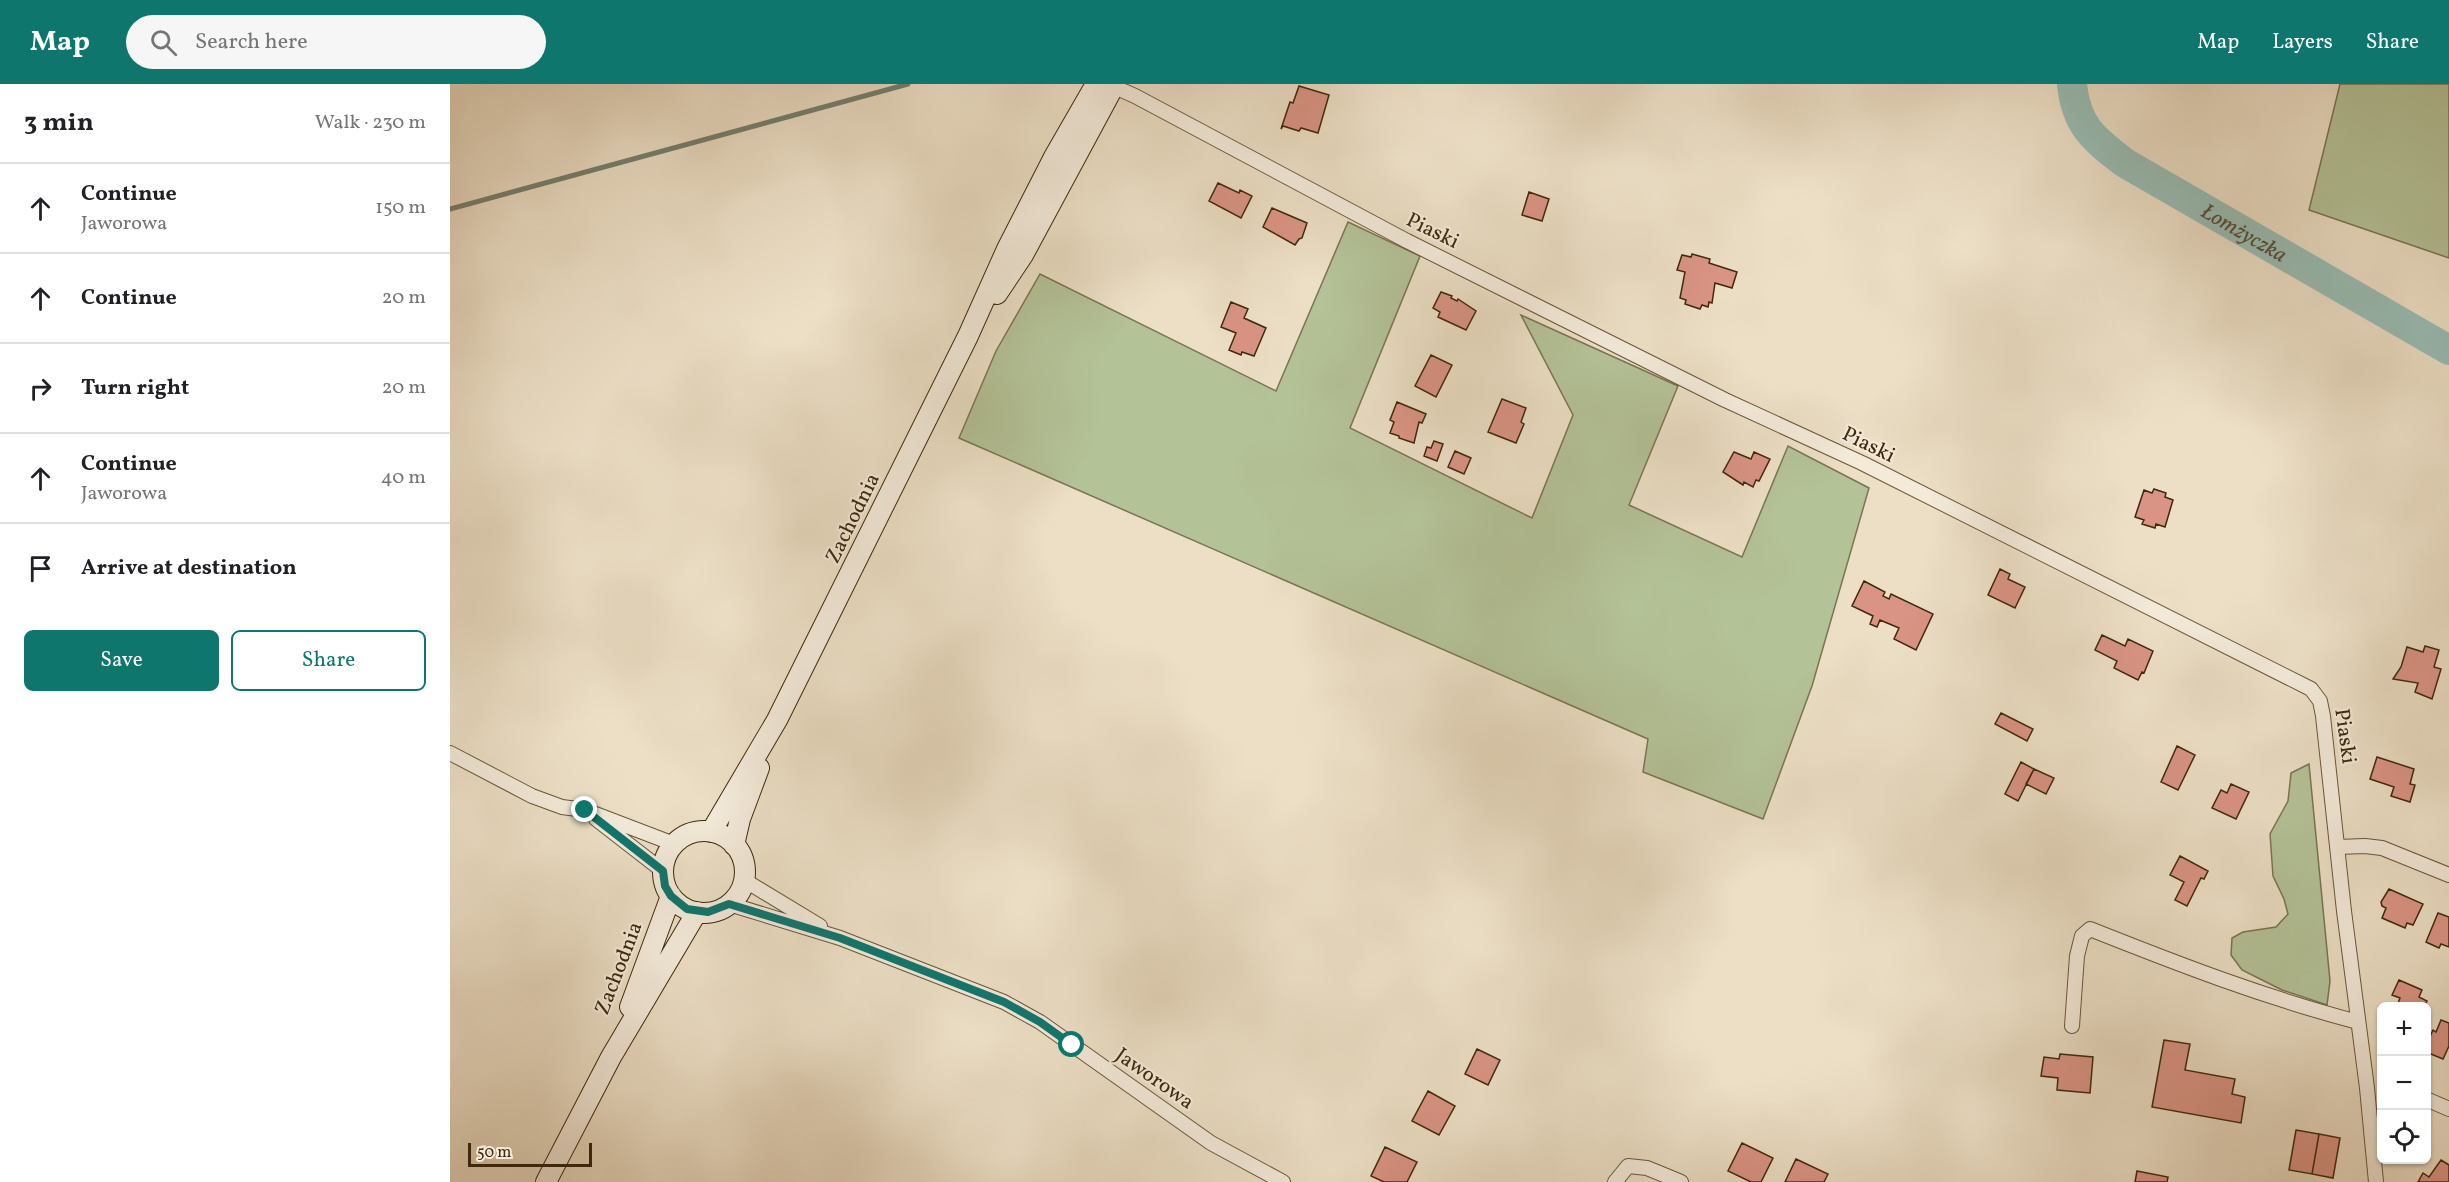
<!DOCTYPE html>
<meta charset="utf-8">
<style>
body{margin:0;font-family:Vollkorn,serif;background:#f6f6f6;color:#202124}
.controls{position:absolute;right:18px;bottom:18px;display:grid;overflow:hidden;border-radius:9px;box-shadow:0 2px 4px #0004}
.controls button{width:54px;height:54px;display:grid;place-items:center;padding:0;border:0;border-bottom:2px solid #e0e0e0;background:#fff;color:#202124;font:30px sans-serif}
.scale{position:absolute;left:18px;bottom:15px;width:124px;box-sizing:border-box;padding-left:6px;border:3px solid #3f280c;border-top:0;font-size:16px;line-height:21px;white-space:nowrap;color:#3f280c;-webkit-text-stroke:4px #f3eada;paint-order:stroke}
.stop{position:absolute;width:18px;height:18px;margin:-14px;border:4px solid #0f766e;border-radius:50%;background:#fff}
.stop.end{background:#0f766e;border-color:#fff;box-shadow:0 2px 6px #0008}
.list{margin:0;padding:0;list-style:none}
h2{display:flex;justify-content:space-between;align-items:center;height:78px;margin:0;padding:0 24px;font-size:26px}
h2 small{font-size:20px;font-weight:400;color:#757577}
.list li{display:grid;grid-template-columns:39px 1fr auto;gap:18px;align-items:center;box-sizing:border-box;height:90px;padding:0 24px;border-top:2px solid #e0e0e0}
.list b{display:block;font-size:22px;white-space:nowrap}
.list p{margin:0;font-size:20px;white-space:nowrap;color:#757577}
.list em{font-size:20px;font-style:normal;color:#757577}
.actions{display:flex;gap:12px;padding:18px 24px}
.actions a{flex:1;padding:14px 0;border:2px solid #0f766e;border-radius:9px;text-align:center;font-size:21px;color:#0f766e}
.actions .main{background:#0f766e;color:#fff}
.icon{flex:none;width:33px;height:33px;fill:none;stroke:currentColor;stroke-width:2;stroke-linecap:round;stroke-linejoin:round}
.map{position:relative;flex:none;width:1999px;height:1098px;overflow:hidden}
header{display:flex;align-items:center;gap:36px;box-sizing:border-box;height:84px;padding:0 30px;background:#0f766e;color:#fff}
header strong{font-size:28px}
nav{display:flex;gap:33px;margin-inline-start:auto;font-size:21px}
.search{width:420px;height:54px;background:#f6f6f6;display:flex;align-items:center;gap:15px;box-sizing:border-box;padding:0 21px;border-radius:33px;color:#757577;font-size:22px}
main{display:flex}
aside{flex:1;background:#fff}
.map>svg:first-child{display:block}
.green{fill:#b4c298;stroke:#7a7552;stroke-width:1.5}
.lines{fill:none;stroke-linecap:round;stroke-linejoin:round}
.stream{stroke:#758171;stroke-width:5}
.river{stroke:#99bdb5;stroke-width:30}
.building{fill:#da9485;stroke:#3f280c;stroke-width:1.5}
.minor-casing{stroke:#6a563a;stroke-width:16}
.secondary-casing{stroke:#3f280c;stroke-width:22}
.minor{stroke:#f3eada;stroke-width:14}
.secondary{stroke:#f3eada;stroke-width:20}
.route{stroke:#0f766e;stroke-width:8}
.labels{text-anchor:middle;stroke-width:4.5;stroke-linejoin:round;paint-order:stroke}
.street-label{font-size:21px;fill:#3f280c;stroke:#f3eada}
.water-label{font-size:22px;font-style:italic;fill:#564d36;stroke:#f3eada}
</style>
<header>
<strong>Map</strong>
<div class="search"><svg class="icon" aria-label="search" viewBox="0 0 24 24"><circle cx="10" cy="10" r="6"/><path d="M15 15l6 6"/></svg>Search here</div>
<nav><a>Map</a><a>Layers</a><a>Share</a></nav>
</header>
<main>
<aside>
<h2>3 min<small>Walk · 230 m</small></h2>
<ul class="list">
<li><svg class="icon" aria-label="ahead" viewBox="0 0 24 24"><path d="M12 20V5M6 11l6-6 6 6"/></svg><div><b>Continue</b><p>Jaworowa</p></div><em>150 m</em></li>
<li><svg class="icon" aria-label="ahead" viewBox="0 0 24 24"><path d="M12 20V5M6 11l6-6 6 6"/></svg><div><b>Continue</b></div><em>20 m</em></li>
<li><svg class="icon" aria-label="right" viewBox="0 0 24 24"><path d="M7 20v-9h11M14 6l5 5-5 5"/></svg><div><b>Turn right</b></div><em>20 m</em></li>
<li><svg class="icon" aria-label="ahead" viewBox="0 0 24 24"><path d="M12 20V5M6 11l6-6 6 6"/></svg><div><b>Continue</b><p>Jaworowa</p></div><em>40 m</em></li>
<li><svg class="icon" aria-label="arrive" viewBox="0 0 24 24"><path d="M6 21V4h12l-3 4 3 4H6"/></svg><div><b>Arrive at destination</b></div></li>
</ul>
<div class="actions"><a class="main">Save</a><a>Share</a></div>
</aside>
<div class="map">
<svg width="1999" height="1098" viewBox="0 0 1999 1098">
<rect width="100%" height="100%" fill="#ecdfc6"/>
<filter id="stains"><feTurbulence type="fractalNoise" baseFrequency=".00333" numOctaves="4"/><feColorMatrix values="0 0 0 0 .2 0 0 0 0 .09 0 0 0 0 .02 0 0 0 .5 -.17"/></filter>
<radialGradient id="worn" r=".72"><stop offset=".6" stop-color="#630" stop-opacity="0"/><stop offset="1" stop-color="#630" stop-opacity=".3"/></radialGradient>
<!-- green -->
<path class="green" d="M1890,0H1999V174L1859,126Z
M898,138L970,172L900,344L1082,434L1123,331L1071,231L1228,302L1179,421L1292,473L1338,362L1419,404L1362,602L1313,735L1193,688L1198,655L509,354L546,267L590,190L826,307Z
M1859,680L1880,897L1877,921L1832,906L1792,886L1781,871L1782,854L1793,848L1826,843L1838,830L1834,815L1823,792L1820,750L1838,717L1841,689Z"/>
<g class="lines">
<!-- stream -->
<path class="stream" d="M0,125L458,0"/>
<!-- river -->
<path class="river" id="s1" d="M1622,0C1626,42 1644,55 1675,79L1999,266"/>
</g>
<!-- building -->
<path class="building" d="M849,2L879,11L868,49L851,44L849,47L833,42L831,45L840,18L843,19Z
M768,99L789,109L790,106L802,112L791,134L759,117Z
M1079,108L1099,115L1092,137L1072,131Z
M822,124L857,139L852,154L849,155L845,161L813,143Z
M1242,170L1260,175L1259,179L1287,188L1282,204L1265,199L1262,219L1259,218L1258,223L1252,221L1250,225L1235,220L1236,216L1230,214L1235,188L1227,186L1232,171L1241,173Z
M991,208L1002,212L1001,214L1007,217L1008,215L1026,227L1016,246L988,233L990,228L983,224Z
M781,218L798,225L794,234L816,244L804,272L792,268L791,271L779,266L786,249L771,243Z
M981,271L1002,281L986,313L965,302Z
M1052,315L1076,324L1071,338L1074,340L1066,359L1038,348Z
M947,318L976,330L972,339L969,338L964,359L949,354V352L940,349L944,338L940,336Z
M984,357L993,360L987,377L974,372L977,363L981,364Z
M1005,367L1021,374L1014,390L998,383Z
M1284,368L1301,375L1304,368L1320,375L1309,397L1306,396L1303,403L1294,398L1293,401L1273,388Z
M1704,405L1716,409L1715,413L1723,416L1715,443L1706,440L1705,444L1692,440L1694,436L1685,433L1694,406L1702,409Z
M1550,485L1560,490L1558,495L1575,503L1565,524L1538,511Z
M1414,497L1435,508L1433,512L1439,515L1441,510L1483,530L1466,566L1444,555L1449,544L1430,536L1427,543L1420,540L1423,532L1402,522Z
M1652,551L1675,562L1678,555L1703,567L1694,589L1692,588L1688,596L1664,584L1667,577L1645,566Z
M1975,562L1989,566L1984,583L1991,585L1982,615L1965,608L1968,599L1943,595L1951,583L1957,563L1973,568Z
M1551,629L1583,645L1577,657L1545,640Z
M1727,662L1745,671L1728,706L1711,698Z
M1927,673L1964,685L1960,700L1965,701L1960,718L1941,712L1944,703L1920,695Z
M1571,678L1584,685L1568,717L1555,710Z
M1584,685L1604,694L1596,710L1576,700Z
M1781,700L1799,708L1786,735L1762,724L1771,706L1777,709Z
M1730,772L1758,787L1754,795L1751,794L1737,822L1725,816L1734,798L1720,791Z
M1939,805L1973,820L1963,841L1957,839L1955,844L1932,834L1936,824L1932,822L1931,818Z
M1988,829L1999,833V863L1991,860L1989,864L1976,858Z
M1949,896L1972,906L1969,913L1977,917L1974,922H1947L1950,914L1942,911Z
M1991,936L1999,939V962L1993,975L1976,968V961L1983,946L1986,948Z
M1714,956L1740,960L1735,986L1785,995L1782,1010L1795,1013L1791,1039L1702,1023Z
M1027,965L1050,976L1038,1001L1015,990Z
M1610,970L1643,973L1640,1009L1607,1006L1608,994L1591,992L1594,973L1609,975Z
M978,1007L1005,1022L989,1051L962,1037Z
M1846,1046L1869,1050L1862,1090L1839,1086Z
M1869,1050L1890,1054L1883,1094L1862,1090Z
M1292,1059L1323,1074L1311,1098H1301L1278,1087Z
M935,1063L967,1078L957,1098H934L921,1092Z
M1346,1075L1378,1090L1374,1098H1335Z
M1991,1076L1999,1081V1098H1968L1973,1089L1979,1093Z
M1687,1087L1718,1093L1717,1098H1685Z"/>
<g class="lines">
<!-- minor casing -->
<g class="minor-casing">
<path id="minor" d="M658,0L685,12L957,157L1275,316L1412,379L1861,605L1870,617L1873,632L1894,827L1917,1004L1926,1098
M0,669L82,712L112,723L135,726L224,760
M146,735L213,787
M1887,763L1915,762L1932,764L1999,791
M294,796L370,842
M279,820L390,854L554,918L590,938L761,1059L833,1098
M1622,942L1627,872L1632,852L1640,845C1728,880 1816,914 1908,938
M1976,1015L1999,1025
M1165,1098L1178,1082L1197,1084L1231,1098"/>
</g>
<!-- secondary casing -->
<g class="secondary-casing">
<path id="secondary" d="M547,210L573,171L665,0
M213 788a41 41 0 1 1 82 0a41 41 0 1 1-82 0Z
M261,748L327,636L518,252L557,165L604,73L646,0
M284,761L290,735L309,684
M180,923L221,812
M96,1098L161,973L247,828"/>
</g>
<!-- minor -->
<use href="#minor" class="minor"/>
<!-- secondary -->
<use href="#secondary" class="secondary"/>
</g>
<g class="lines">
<!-- route -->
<path class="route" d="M135,726L213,787L215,802L221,812L237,825L258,828L279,820L390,854L554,918L590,938L622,961"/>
</g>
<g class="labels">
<!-- street labels -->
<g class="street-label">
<text transform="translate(983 146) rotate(26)" y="7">Piaski</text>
<text transform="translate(1419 360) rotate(26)" y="7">Piaski</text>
<text transform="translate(402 434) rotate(-64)" y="7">Zachodnia</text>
<text transform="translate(1896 652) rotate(82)" y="7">Piaski</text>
<text transform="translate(168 884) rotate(-69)" y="7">Zachodnia</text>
<text transform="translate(705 994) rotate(35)" y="7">Jaworowa</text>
</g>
<!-- water labels -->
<g class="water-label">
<text dy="8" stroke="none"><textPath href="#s1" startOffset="237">Łomżyczka</textPath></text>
</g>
</g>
<rect width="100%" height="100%" filter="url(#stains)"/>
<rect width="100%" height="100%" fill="url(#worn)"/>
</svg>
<div class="controls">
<button>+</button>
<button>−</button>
<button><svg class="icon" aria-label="locate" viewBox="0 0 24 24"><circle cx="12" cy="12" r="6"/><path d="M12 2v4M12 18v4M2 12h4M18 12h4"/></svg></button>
</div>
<div class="scale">50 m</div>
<div class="stop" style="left:622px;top:961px"></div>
<div class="stop end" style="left:135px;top:726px"></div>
</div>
</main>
